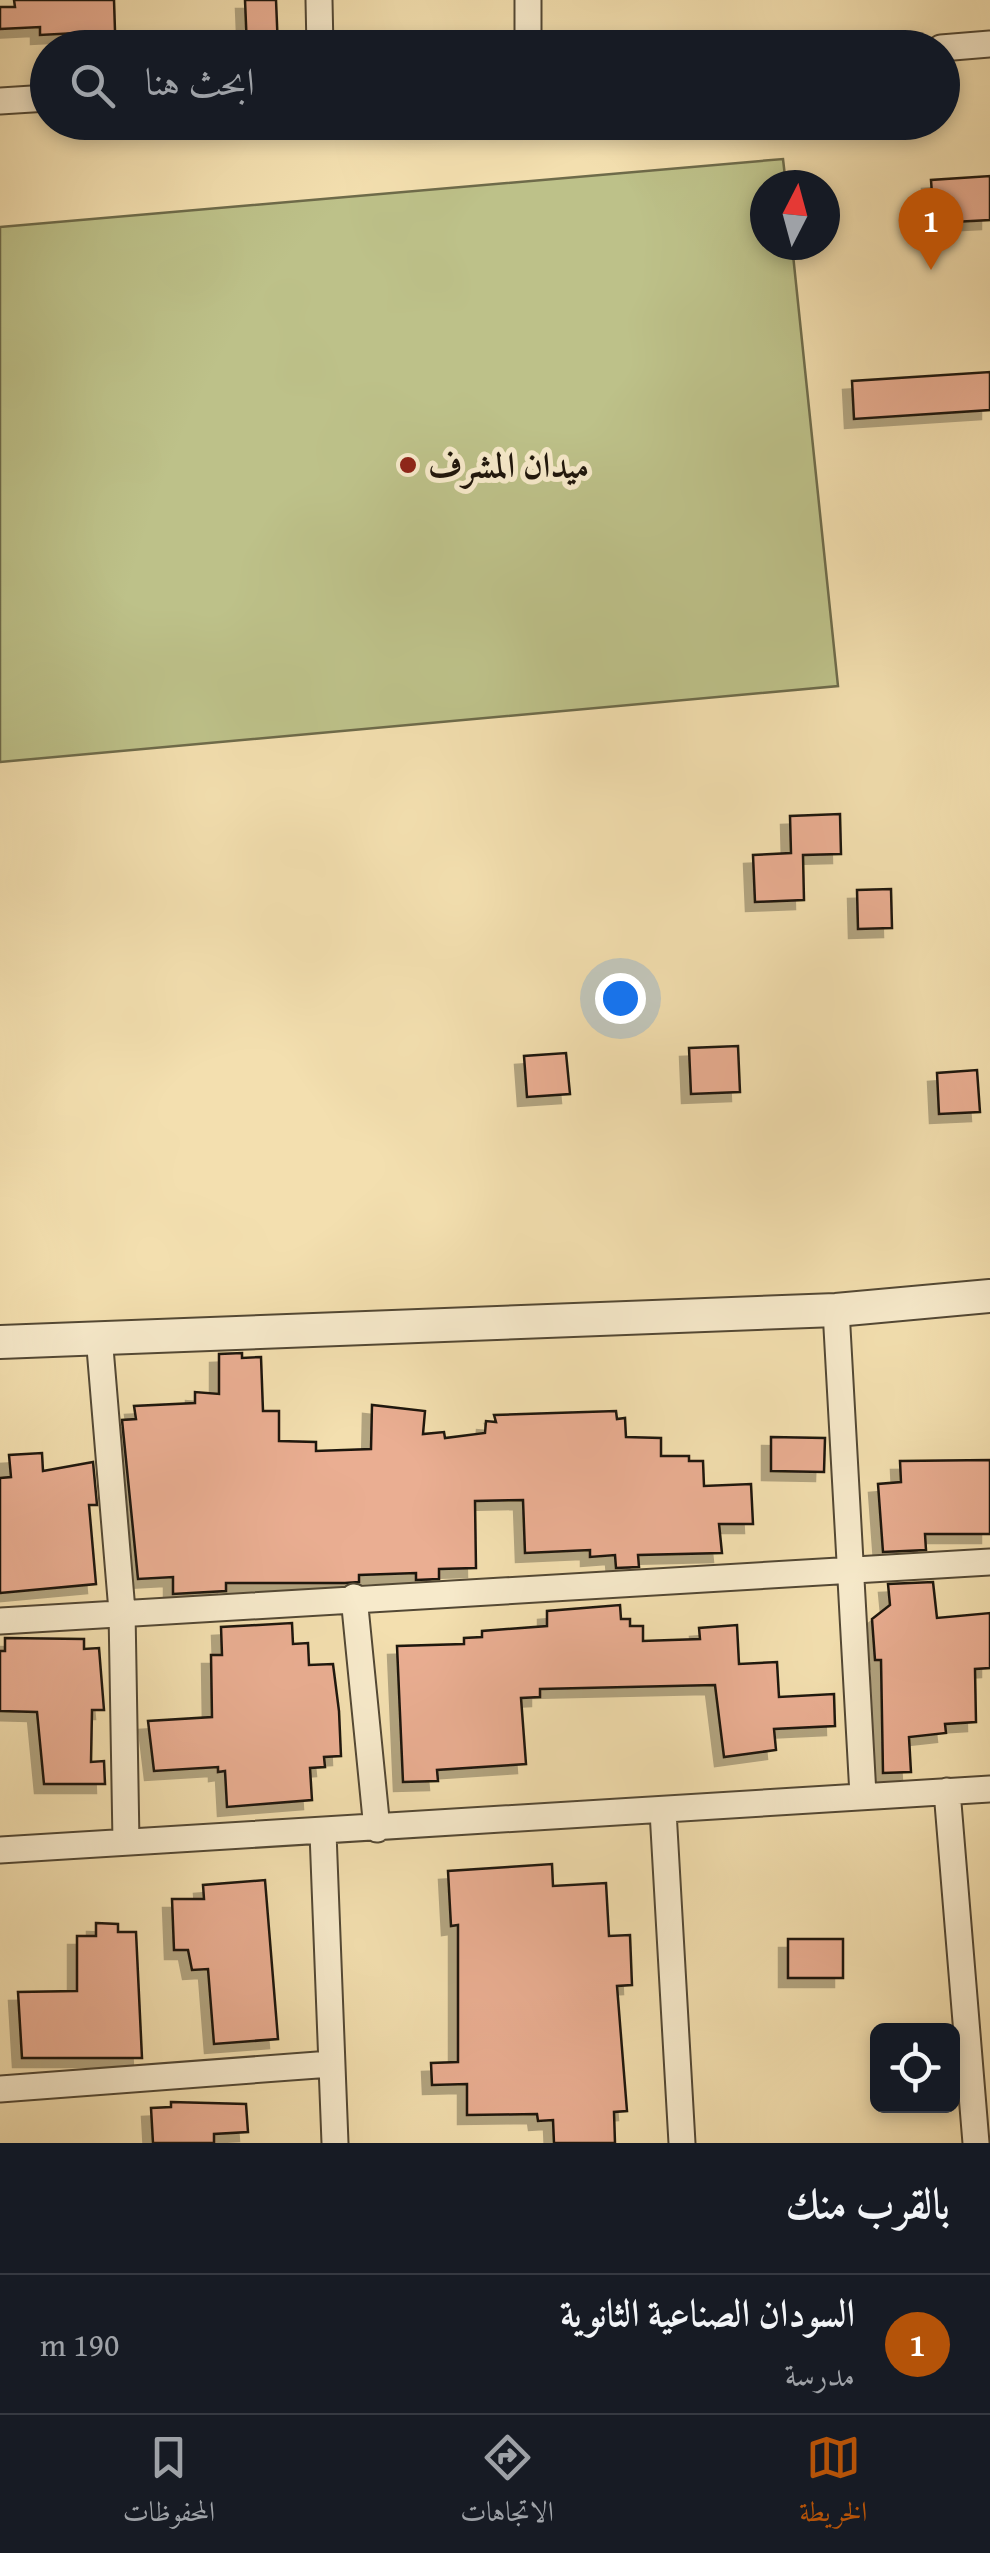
<!DOCTYPE html>
<html lang="ar">
<meta charset="utf-8">
<style>
body{margin:0;font-family:"Gentium Book Plus",Amiri,serif;background:#242831;color:#f1f3f6;direction:rtl}
.controls{position:absolute;right:30px;bottom:30px;display:grid;overflow:hidden;border-radius:15px;box-shadow:0 5px 15px #0003}
.controls button{width:90px;height:90px;display:grid;place-items:center;padding:0;border:0;border-bottom:2px solid #363941;background:#171b24;color:#f1f3f6;font:50px sans-serif}
.compass{position:absolute;left:750px;top:170px;width:90px;height:90px;border-radius:50%;background:#171b24;box-shadow:0 5px 15px #0003;rotate:6deg}
.you{position:absolute;left:620px;top:998px;width:35px;height:35px;margin:-25px;border:8px solid #fff;border-radius:50%;background:#1a73e8;box-shadow:0 0 0 15px #1a73e833}
.badge{display:grid;place-items:center;width:65px;height:65px;border-radius:50%;background:#b45309;color:#fff;font-size:32px;font-weight:700}
.pin{position:absolute;translate:-50% -82px;filter:drop-shadow(0 2px 5px #0008)}
.pin::after{content:'';position:absolute;top:52px;width:35px;height:30px;background:inherit;clip-path:polygon(0 0,100% 0,50% 100%)}
.list{margin:0;padding:0;list-style:none}
h2{display:flex;justify-content:space-between;align-items:center;height:130px;margin:0;padding:0 40px;font-size:42px}
h2 small{font-size:32px;font-weight:400;color:#9ea1a6}
.list li{display:grid;grid-template-columns:65px 1fr auto;gap:30px;align-items:center;box-sizing:border-box;height:140px;padding:0 40px;border-top:2px solid #363941}
.list b{display:block;font-size:38px;white-space:nowrap}
.list p{margin:0;font-size:32px;white-space:nowrap;color:#9ea1a6}
.list em{font-size:32px;font-style:normal;color:#9ea1a6}
.icon{flex:none;width:55px;height:55px;fill:none;stroke:currentColor;stroke-width:2;stroke-linecap:round;stroke-linejoin:round}
.map{position:relative;flex:none;width:990px;height:2143px;overflow:hidden;direction:ltr}
.search{position:absolute;background:#171b24;box-shadow:0 5px 15px #0003;left:30px;right:30px;top:30px;height:110px;display:flex;align-items:center;gap:25px;box-sizing:border-box;padding:0 35px;border-radius:55px;color:#9ea1a6;font-size:38px}
.sheet{height:270px;background:#171b24}
nav{display:flex;justify-content:space-around;align-items:center;box-sizing:border-box;height:140px;border-top:2px solid #363941;background:#171b24;font-size:28px;color:#9ea1a6}
nav a{display:grid;justify-items:center;gap:5px}
nav .on{color:#b45309}
.map>svg:first-child{display:block}
.green{fill:#bdc189;stroke:#6e6b4a;stroke-width:2.5}
.building{fill:#eaae92;stroke:#1e150b;stroke-width:2.5;filter:url(#shadow)}
.lines{fill:none;stroke-linecap:round;stroke-linejoin:round}
.minor-casing{stroke:#534834;stroke-width:29}
.tertiary-casing{stroke:#534834;stroke-width:36}
.minor{stroke:#f7eacb;stroke-width:25}
.tertiary{stroke:#f7eacb;stroke-width:32}
.poi-dot{fill:#8f2418;stroke:#f7eacb;stroke-width:4}
.labels{text-anchor:middle;stroke-width:10;stroke-linejoin:round;paint-order:stroke}
.poi-label{font-size:35px;font-weight:bold;fill:#1e150b;stroke:#f7eacb;text-anchor:start}
</style>
<div class="map">
<svg width="990" height="2143" viewBox="0 0 990 2143">
<defs>
<filter id="shadow"><feDropShadow dx="-9" dy="9" stdDeviation="0" flood-color="#0004"/></filter>
</defs>
<rect width="100%" height="100%" fill="#f3dfaf"/>
<filter id="stains"><feTurbulence type="fractalNoise" baseFrequency=".002" numOctaves="4"/><feColorMatrix values="0 0 0 0 .2 0 0 0 0 .09 0 0 0 0 .02 0 0 0 .5 -.17"/></filter>
<radialGradient id="worn" r=".72"><stop offset=".6" stop-color="#630" stop-opacity="0"/><stop offset="1" stop-color="#630" stop-opacity=".3"/></radialGradient>
<!-- green -->
<path class="green" d="M783,159L786,185H765V245H792L838,686L0,762V227Z"/>
<!-- building -->
<path class="building" d="M14,0H114L115,31L40,35V27L0,29V7H15Z
M245,0H276L278,48H247Z
M990,176V220L934,223L931,180Z
M990,372V410L854,419L852,381Z
M840,814L841,854L803,855L804,900L755,902L753,855L791,853L790,816Z
M891,889L892,928L858,929L857,890Z
M738,1046L740,1092L691,1094L689,1048Z
M566,1053L570,1094L527,1097L524,1056Z
M977,1070L980,1112L939,1114L937,1073Z
M242,1353V1358L261,1357L263,1411H279V1441L316,1442V1451L371,1449L372,1405L425,1411L423,1434L444,1432L445,1438L485,1433L486,1421L496,1422L494,1415L616,1411L617,1419L625,1418L626,1437L661,1438V1456H689V1461H703L704,1486L751,1484L753,1524H719L722,1553L638,1555L639,1567L616,1568L615,1555L590,1557V1550L525,1553L523,1500L475,1501L476,1568L439,1569V1579L416,1580V1573L359,1575V1582L345,1583H226V1591L173,1594V1577L138,1579L122,1420L136,1419L134,1406L195,1403V1392L219,1394V1354Z
M771,1437L825,1438L824,1472L771,1471Z
M42,1453L43,1471L93,1462L97,1505H89L96,1584L0,1593V1478L11,1477L9,1455Z
M990,1460V1534H925L926,1550L883,1552L878,1484L901,1482L900,1461Z
M933,1582L937,1618L990,1613V1668L975,1669L976,1722L945,1724L946,1733L909,1737L911,1772L883,1773L881,1660H875L872,1619L890,1605L888,1584Z
M620,1605L621,1619H630V1626H643V1641L700,1639L699,1628L737,1625L739,1664L777,1662L779,1697L834,1694L835,1726L774,1729L776,1750L724,1757L715,1685L540,1689V1697L521,1698L526,1764L437,1770L438,1781L403,1782L397,1646L464,1644V1638L482,1637V1631L547,1626V1611Z
M292,1623L293,1644L308,1643L309,1665L333,1664L339,1711L341,1756L324,1757L325,1767L310,1768L312,1800L227,1807L225,1771L218,1772V1767L154,1771L148,1721L212,1717L211,1655H222L221,1627Z
M5,1638L84,1639V1649L99,1648L104,1710H92L91,1762L104,1761L105,1784H44L37,1712L0,1711V1651H5Z
M552,1864L553,1886L606,1883L609,1936L630,1935L632,1985L617,1986L627,2111L614,2112L615,2143H554L553,2120L538,2121L537,2114L467,2115V2084L432,2085L431,2063L458,2062V1925L451,1926L448,1871Z
M265,1880L278,2039L214,2044L208,1969L192,1970L188,1950H174L172,1899H204L203,1885Z
M96,1923L118,1924V1932H136L142,2058H22L18,1992L77,1991V1936H96Z
M788,1939H843V1978H788Z
M171,2102L246,2104L248,2132L214,2134V2143H153L151,2108L171,2107Z"/>
<g class="lines">
<!-- minor casing -->
<g class="minor-casing">
<path id="minor" d="M319,0L320,48
M528,48V0
M941,48L990,44
M0,101L48,98
M836,1310L863,1795
M99,1336L122,1611L126,1842
M354,1597L377,1829
M0,1621L990,1562
M947,1791L976,2143
M663,1811L682,2143
M323,1833L335,2143
M0,1850L990,1789
M0,2089L331,2064"/>
</g>
<!-- tertiary casing -->
<g class="tertiary-casing">
<path id="tertiary" d="M0,1342L836,1310L990,1296"/>
</g>
<!-- minor -->
<use href="#minor" class="minor"/>
<!-- tertiary -->
<use href="#tertiary" class="tertiary"/>
</g>
<!-- markers -->
<circle class="poi-dot" cx="408" cy="465" r="10"/>
<g class="labels">
<!-- poi labels -->
<g class="poi-label">
<text x="428" y="477">ميدان المشرف</text>
</g>
</g>
<rect width="100%" height="100%" filter="url(#stains)"/>
<rect width="100%" height="100%" fill="url(#worn)"/>
</svg>
<div class="controls">
<button><svg class="icon" aria-label="locate" viewBox="0 0 24 24"><circle cx="12" cy="12" r="6"/><path d="M12 2v4M12 18v4M2 12h4M18 12h4"/></svg></button>
</div>
<svg class="compass" viewBox="-18 -18 36 36"><path d="M0-13l5 13h-10z" fill="#e53935"/><path d="M0 13l5-13h-10z" fill="#9ea1a6"/></svg>
<div class="you"></div>
<div class="pin badge" style="left:931px;top:270px">1</div>
<div class="search"><svg class="icon" aria-label="search" viewBox="0 0 24 24"><circle cx="10" cy="10" r="6"/><path d="M15 15l6 6"/></svg>ابحث هنا</div>
</div>
<section class="sheet">
<h2>بالقرب منك<small></small></h2>
<ul class="list">
<li><span class="badge">1</span><div><b>السودان الصناعية الثانوية</b><p>مدرسة</p></div><em>190 m</em></li>
</ul>
</section>
<nav>
<a class="on"><svg class="icon" aria-label="map" viewBox="0 0 24 24"><path d="M3 6l6-2 6 2 6-2v14l-6 2-6-2-6 2zM9 4v14M15 6v14"/></svg>الخريطة</a>
<a><svg class="icon" aria-label="directions" viewBox="0 0 24 24"><path d="M12 3l9 9-9 9-9-9zM9 14v-3h6M13 9l2 2-2 2"/></svg>الاتجاهات</a>
<a><svg class="icon" aria-label="saved" viewBox="0 0 24 24"><path d="M7 4h10v16l-5-4-5 4z"/></svg>المحفوظات</a>
</nav>
